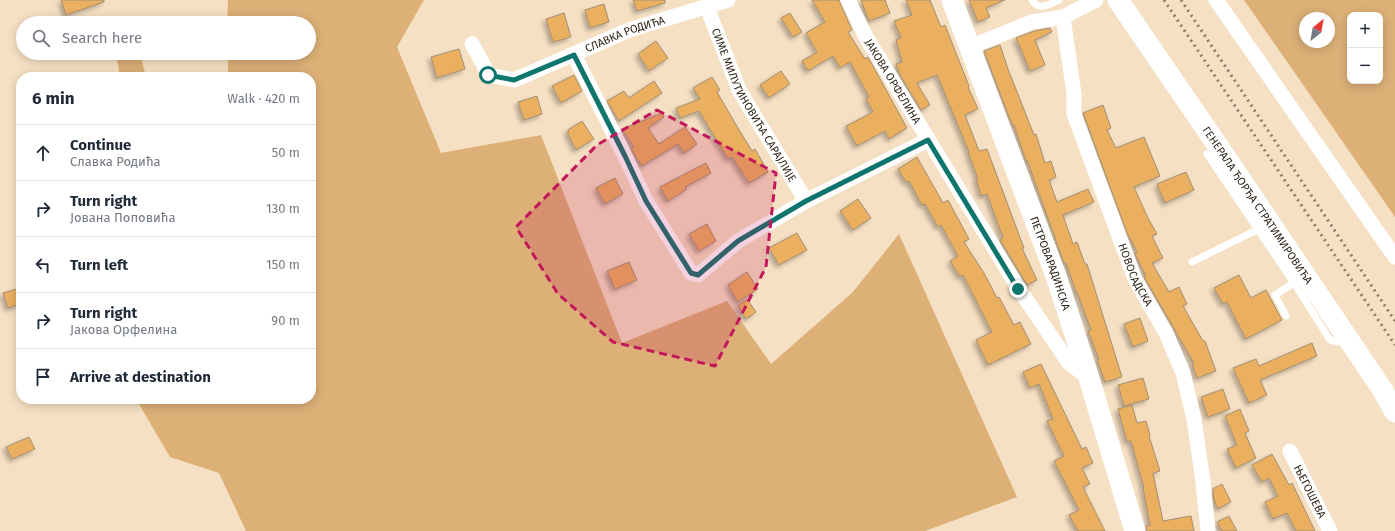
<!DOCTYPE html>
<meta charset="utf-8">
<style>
body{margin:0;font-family:"Fira Sans",sans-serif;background:#f2f2f3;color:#1f2937}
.controls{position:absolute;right:12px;top:12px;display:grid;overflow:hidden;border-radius:8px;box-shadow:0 2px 10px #0003}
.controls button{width:36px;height:36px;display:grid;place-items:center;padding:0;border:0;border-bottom:1px solid #e0e1e3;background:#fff;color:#1f2937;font:20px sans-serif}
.compass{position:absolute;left:1299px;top:12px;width:36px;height:36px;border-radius:50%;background:#fff;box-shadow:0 2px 10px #0003;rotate:31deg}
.stop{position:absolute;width:12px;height:12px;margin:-9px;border:3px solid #0f766e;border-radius:50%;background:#fff}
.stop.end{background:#0f766e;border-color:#fff;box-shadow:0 1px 4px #0008}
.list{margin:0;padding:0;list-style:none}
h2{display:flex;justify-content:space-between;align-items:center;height:52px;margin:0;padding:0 16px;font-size:17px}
h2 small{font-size:13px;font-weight:400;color:#747a83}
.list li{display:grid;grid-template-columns:26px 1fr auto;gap:12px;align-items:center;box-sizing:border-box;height:56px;padding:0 16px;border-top:1px solid #e0e1e3}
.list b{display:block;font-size:15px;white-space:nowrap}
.list p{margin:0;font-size:13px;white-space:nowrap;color:#747a83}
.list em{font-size:13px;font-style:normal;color:#747a83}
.icon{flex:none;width:22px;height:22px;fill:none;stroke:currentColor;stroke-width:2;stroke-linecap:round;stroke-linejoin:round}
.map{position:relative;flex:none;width:1395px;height:531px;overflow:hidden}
.search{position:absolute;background:#fff;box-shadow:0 2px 10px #0003;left:16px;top:16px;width:300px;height:44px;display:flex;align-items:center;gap:10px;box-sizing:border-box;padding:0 14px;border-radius:22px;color:#747a83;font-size:15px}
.panel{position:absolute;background:#fff;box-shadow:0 2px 10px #0003;left:16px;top:72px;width:300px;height:332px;border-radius:16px}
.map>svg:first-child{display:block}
.green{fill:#dcb077;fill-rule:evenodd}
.building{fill:#eab061;stroke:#a38e74;filter:url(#shadow)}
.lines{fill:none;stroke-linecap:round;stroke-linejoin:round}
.lane{stroke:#fff;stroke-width:7}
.street{stroke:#fff;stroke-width:15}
.secondary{stroke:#fff;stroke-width:21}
.rail{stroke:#8b7d69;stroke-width:3;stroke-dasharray:2 4;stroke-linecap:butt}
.route{stroke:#0f766e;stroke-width:5}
.marked{fill:#c2185b;fill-opacity:0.2;stroke:#c2185b;stroke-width:3;stroke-dasharray:8 5;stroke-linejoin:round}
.labels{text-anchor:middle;stroke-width:3;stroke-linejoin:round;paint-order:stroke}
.street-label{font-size:11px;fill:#2c2419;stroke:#fceedd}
</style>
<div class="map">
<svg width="1395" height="531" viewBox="0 0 1395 531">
<defs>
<filter id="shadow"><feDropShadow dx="-3" dy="3" stdDeviation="2" flood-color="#0004"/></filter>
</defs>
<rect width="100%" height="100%" fill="#f6e0c3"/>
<!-- green -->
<path class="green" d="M228,0H424L397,47L441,153L541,135L622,343L727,301L771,364L853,292L899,234L1017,497L925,531H246L219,473L170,457L136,399H311V77H228V53H309V23H227Z
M1244,0H1395V217ZM1350,15H1380V81H1350ZM1305,18H1329V42H1305Z
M116,53H140L146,77H120Z"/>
<!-- building -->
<path class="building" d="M61,0H104V2L66,15Z
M633,0H665V3L637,11Z
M812,0H839L852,30L848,32L865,59L868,57L907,128L889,139L885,131L857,146L846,126L873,112L866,99L869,97L850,62L840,68L833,56L808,71L802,61L817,52L806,33L825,22Z
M861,0H885L890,13L869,21Z
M906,0H930L941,27L945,25L969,86L968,87L978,109L965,115L979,151L987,149L1024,248H1022L1037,280L1027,285L1000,240L1003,238L987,194L981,196L976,179H978L968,152H969L937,75L917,83L930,105L921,110L901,77L896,64L902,62L896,40L901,38L894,21L912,15Z
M969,0H1005L986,8L990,17L978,22Z
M604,4L609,22L590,28L585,10Z
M564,13L571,37L553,42L546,19Z
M790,13L802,32L793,37L781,18Z
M1050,28L1052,32L1035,40L1045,65L1030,71L1016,38L1034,31Z
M656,41L668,58L649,71L638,54Z
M1000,45L1008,69L1034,135L1036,134L1045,163L1051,161L1056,177L1049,180L1057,202L1088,189L1094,202L1063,215L1073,244L1077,242L1085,264H1087L1122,377L1105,382L1097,360L1099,359L1088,331L1091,330L1077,292H1076L1066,263H1064L1027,160L1026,161L1014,125H1012L984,51Z
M459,49L465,69L437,78L431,57Z
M781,71L790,84L769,98L760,85Z
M574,75L582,91L561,103L552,86Z
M712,77L720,90L717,92L735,123L752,151L755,149L768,172L749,183L732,157L728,159L699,111L680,118L676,108L700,99L693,88Z
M654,81L662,93L619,121L607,101L624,91L629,98Z
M537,96L542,114L524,120L518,102Z
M1103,105L1111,128L1107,130L1116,148L1144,137L1160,176L1134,187L1148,218L1157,234L1152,236L1163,258L1152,263L1169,292L1179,287L1187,304L1183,306L1203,341H1205L1216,371L1197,378L1192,364L1194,363L1144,277L1146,276L1135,254V253L1137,252L1127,233L1083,113Z
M662,113L664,117L648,128L659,144L685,127L697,144L684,153L678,144L642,166L631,149L634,147L622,129Z
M582,121L594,139L576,150L568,134V130Z
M917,157L943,203L948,200L969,239L964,242L984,273L997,298L999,297L1014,325L1020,322L1031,344L988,365L976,340L992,332L963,275L960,277L950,261L958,256L941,225L938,227L925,204L922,205L909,181L906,182L898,169Z
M706,163L711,173L685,187L687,189L668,201L660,187Z
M1186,172L1194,190L1165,203L1157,184Z
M615,178L623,194L605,204L596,188Z
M858,199L871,218L853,230L840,211Z
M707,224L716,241L699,251L689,234Z
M797,233L807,250L779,265L769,248Z
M629,262L637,280L615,289L607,271Z
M747,272L758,289L738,302L728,285Z
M1239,275L1251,298L1266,290L1282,320L1246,339L1227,302L1223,304L1214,288Z
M17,289L21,304L8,308L3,293Z
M747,299L756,312L746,319L738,306Z
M1140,318L1148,341L1133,347L1124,324Z
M1312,343L1317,356L1260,380L1267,395L1249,403L1233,368L1256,359L1259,366Z
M1041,364L1082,449L1086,447L1093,463L1082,468L1090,484L1083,487L1105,531H1078L1069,515L1079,510L1054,461L1064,456L1047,421L1053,419L1039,384L1030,388L1023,372Z
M1143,378L1149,399L1124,406L1118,385Z
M1223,389L1230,409L1208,417L1201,397Z
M1132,405L1137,423L1146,421L1150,435L1149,436L1160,471L1153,473L1163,521L1191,516L1194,531H1147L1146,526L1150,525L1143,488H1144L1131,441L1127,442L1118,409Z
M1240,409L1249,431L1245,433L1256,458L1236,468L1227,449L1237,445L1225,416Z
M29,437L35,449L12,459L6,447Z
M1272,454L1289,485L1292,483L1315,531H1296L1287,513L1273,519L1265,502L1278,496L1269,478L1262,482L1252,465Z
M1222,484L1231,502L1218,509L1214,500L1213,489Z
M1229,516L1237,531H1222L1217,522Z"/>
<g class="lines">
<!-- lane -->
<path class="lane" d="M1032,0C1039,12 1049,4 1059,0
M1207,154L1294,283L1330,340L1336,342L1344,337
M1192,262L1261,228
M1286,316L1275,295L1297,281"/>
<!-- street -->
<g class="street">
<path id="s1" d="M848,0L865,35L1019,289L1069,363L1089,378"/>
<path id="s2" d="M1096,0L1063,17L1074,94V114L1135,279L1166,333L1183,373L1194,419L1203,482L1208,531"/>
<path d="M1216,0L1395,257"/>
<path id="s3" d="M707,7L739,90L806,201"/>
<path id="s4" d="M472,44L489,75L514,80L629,30L728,0"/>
<path d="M970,47L1032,22L1063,17"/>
<path d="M574,55L625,156L646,201L691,273L698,275L738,241L806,201L928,140"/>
<path id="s5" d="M1290,451L1330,531"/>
</g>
<!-- secondary -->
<g class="secondary">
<path id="s6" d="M952,0L1056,276L1089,378L1135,531"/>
<path id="s7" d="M1118,0L1220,149L1382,389L1395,412"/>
</g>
<!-- rail -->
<path class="rail" d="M1164,0L1395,345
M1181,0L1395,321"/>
</g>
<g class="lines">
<!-- route -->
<path class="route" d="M488,75L514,80L574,55L625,156L646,201L691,273L698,275L738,241L806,201L928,140L1018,289"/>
</g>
<!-- marked area -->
<path class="marked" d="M657,110L776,173L766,267L715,366L613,342L558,294L516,227L597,145Z"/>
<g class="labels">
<!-- street labels -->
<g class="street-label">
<text dy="4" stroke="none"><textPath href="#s4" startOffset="181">СЛАВКА РОДИЋА</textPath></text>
<text dy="4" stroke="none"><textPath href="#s1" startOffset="93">ЈАКОВА ОРФЕЛИНА</textPath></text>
<text dy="4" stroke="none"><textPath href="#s3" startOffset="109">СИМЕ МИЛУТИНОВИЋА САРАЈЛИЈЕ</textPath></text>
<text dy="4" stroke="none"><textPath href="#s7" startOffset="248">ГЕНЕРАЛА ЂОРЂА СТРАТИМИРОВИЋА</textPath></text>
<text dy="4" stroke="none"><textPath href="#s6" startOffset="281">ПЕТРОВАРАДИНСКА</textPath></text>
<text dy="4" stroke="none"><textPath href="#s2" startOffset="307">НОВОСАДСКА</textPath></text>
<text dy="4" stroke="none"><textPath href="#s5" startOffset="45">ЊЕГОШЕВА</textPath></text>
</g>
</g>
</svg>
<div class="controls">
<button>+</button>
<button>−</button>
</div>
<svg class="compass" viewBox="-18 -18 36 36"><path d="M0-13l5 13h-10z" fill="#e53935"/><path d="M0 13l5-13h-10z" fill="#747a83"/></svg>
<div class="stop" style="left:488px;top:75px"></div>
<div class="stop end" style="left:1018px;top:289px"></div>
<div class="search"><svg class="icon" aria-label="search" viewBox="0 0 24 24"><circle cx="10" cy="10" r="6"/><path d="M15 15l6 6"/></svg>Search here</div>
<section class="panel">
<h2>6 min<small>Walk · 420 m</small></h2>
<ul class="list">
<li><svg class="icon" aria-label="ahead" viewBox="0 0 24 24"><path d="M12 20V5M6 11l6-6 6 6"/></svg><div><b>Continue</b><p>Славка Родића</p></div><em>50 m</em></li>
<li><svg class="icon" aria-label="right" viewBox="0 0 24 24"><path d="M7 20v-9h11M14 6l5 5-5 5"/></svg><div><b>Turn right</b><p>Јована Поповића</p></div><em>130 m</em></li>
<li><svg class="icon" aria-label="left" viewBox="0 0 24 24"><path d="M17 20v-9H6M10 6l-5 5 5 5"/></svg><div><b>Turn left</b></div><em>150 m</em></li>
<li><svg class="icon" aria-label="right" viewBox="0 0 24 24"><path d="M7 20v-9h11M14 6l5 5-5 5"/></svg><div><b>Turn right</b><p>Јакова Орфелина</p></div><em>90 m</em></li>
<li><svg class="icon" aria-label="arrive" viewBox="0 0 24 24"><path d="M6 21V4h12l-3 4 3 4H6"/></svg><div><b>Arrive at destination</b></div></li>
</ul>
</section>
</div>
